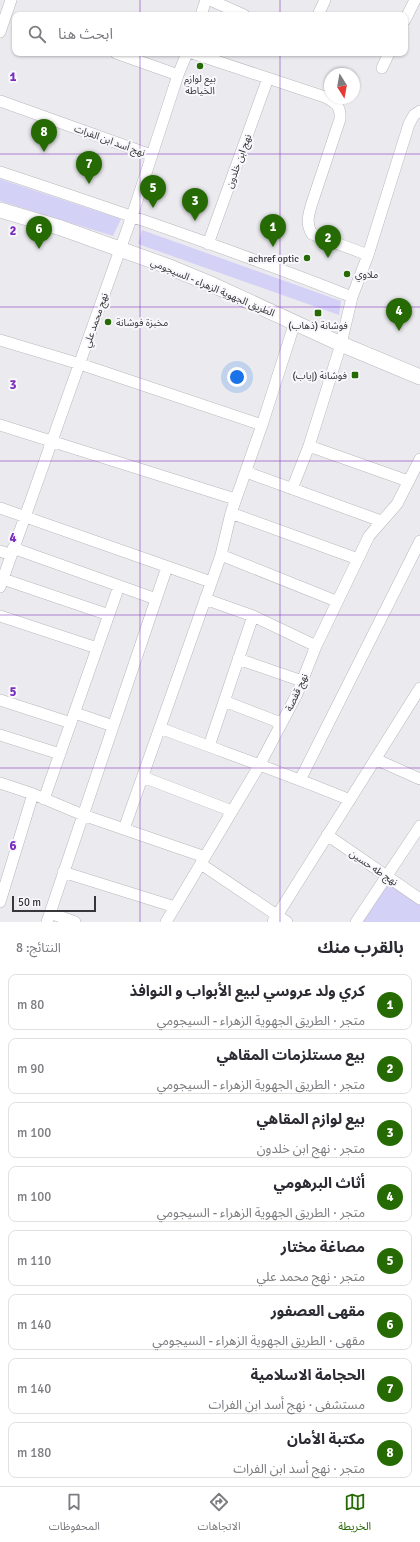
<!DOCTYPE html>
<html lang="ar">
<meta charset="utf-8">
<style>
body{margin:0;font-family:Signika,"Noto Sans Arabic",sans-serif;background:#f7f7f7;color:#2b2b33;direction:rtl}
.compass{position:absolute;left:324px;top:68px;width:36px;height:36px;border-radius:50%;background:#fff;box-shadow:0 1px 3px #0004;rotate:169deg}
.scale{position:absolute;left:12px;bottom:10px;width:84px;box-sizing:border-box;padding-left:4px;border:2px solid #373739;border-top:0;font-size:11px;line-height:14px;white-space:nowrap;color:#373739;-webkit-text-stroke:3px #f8f8fc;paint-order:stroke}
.you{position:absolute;left:237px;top:377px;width:14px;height:14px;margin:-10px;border:3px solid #fff;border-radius:50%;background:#1a73e8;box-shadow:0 0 0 6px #1a73e833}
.badge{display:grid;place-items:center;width:26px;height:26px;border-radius:50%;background:#256a02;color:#fff;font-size:13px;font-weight:700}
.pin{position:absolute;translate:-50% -33px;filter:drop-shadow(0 1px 2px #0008)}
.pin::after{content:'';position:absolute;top:21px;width:14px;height:12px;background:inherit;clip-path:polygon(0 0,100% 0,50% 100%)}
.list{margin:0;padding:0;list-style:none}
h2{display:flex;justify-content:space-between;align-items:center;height:52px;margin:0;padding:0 16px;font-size:17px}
h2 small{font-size:13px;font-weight:400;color:#7c7c81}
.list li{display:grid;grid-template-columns:26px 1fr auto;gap:12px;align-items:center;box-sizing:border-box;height:56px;margin:0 8px 8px;padding:0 8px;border:1px solid #e1e1e2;border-radius:8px}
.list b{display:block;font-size:15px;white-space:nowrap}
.list p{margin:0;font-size:13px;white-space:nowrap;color:#7c7c81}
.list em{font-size:13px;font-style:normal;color:#7c7c81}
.icon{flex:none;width:22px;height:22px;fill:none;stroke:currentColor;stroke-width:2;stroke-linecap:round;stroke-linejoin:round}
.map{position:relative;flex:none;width:420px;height:922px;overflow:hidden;direction:ltr}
.search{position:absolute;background:#fff;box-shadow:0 1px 3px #0004;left:12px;right:12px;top:12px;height:44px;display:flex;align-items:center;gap:10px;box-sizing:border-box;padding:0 14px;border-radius:8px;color:#7c7c81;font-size:15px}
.sheet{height:564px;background:#fff}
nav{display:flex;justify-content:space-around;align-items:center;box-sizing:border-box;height:56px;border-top:1px solid #e1e1e2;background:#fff;font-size:11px;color:#7c7c81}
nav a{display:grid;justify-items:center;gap:2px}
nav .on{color:#256a02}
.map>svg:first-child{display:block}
.garden{fill:#d4d1f7}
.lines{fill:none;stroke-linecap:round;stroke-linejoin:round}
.minor-casing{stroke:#b8b8bc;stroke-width:12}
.secondary-casing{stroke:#b8b8bc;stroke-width:16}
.minor{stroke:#fff;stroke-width:11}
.secondary{stroke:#fff;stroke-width:15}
.grid{fill:none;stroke:#7b2cbf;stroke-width:1;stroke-opacity:0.55}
.poi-dot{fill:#256a02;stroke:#f8f8fc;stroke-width:1.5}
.labels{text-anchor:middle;stroke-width:4;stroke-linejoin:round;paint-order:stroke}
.poi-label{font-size:10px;fill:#373739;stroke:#f8f8fc}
.street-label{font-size:10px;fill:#373739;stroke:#f8f8fc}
.grid-label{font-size:13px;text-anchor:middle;font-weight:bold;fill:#7b2cbf;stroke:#f8f8fc;stroke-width:4;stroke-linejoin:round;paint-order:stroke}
</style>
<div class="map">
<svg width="420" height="922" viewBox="0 0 420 922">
<rect width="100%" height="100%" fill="#ebeaef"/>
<!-- garden -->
<path class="garden" d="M0,179L121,219L113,236L0,201Z
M142,230L341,301L339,315L138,244Z
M387,879L420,901V922H359Z"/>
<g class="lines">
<!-- minor casing -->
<g class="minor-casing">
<path id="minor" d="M210,0L244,15
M201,15L206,0
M318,15L325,0
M405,20L415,0
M0,32L11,0
M116,53L178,75
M192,53L325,97C336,103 341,106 340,119L311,206C308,217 306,224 312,234L368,255
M382,68L389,53
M0,101L151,155
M0,172C118,211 236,251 352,297
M208,244L268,78
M0,340L80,364L262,425
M0,425L235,499
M309,446L408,481
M246,472L381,521
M292,489L309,446L341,344L352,297L368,255L409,124L414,115L420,111
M0,508L211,582
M231,513L358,559
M13,548L156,599
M0,551L11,555
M221,555L336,601
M3,579L109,615
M0,587L132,216L178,75L187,53
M205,599L253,616L316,646
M0,616L97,648
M238,659L302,681
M0,700L71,723
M224,701L281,723
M75,713L113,726
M160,728C223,752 287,774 350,800
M0,735L60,754
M209,746L253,616
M375,759L420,779
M143,777L232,811
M300,780L420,541
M0,783L33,794L83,815L205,857
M44,799L119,586
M124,829L221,555L231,513L262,425L295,322
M327,835L420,899
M201,864L287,922
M63,872L175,907
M0,902L33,794
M50,913L75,922
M47,922L167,567
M166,922L259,766L297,694L316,646L369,536L397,504L420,459
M273,922L420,688
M356,922L420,826"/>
</g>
<!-- secondary casing -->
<g class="secondary-casing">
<path id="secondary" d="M0,210L61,228L167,266L213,285L341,344L420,377"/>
</g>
<!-- minor -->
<use href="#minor" class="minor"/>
<!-- secondary -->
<use href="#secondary" class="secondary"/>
</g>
<!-- grid -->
<path class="grid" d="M140,0V15M280,0V15M140,53V922M280,53V922M0,154H420M0,307H420M0,461H420M0,615H420M0,768H420"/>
<!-- markers -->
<g class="poi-dot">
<circle cx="200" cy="66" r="4"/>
<circle cx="307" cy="258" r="4"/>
<circle cx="347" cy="274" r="4"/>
<rect x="314" y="309" width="8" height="8" rx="2"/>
<circle cx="108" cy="322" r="4"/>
<rect x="351" y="371" width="8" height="8" rx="2"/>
</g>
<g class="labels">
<!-- poi labels -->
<g class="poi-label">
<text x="200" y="82">بيع لوازم<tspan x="200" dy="12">الخياطة</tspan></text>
<text x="299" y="262" text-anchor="end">achref optic</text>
<text x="355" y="278" text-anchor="start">ملاوي</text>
<text x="116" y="326" text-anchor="start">مخبزة فوشانة</text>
<text x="318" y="329">فوشانة (ذهاب)</text>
<text x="347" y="379" text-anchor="end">فوشانة (إياب)</text>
</g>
<!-- street labels -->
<g class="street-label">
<text transform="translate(110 140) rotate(20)" y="4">نهج أسد ابن الفرات</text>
<text transform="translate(238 161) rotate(-70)" y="4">نهج ابن خلدون</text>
<text transform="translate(213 287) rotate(23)" y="4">الطريق الجهوية الزهراء - السيجومي</text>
<text transform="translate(95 320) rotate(-71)" y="4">نهج محمد علي</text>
<text transform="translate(296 692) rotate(-65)" y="4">نهج قفصة</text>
<text transform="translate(374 867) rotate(34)" y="4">نهج طه حسين</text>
</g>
</g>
<g class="grid-label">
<text x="13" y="81">1</text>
<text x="13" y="235">2</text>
<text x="13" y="389">3</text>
<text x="13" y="542">4</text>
<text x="13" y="696">5</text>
<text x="13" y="850">6</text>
</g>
</svg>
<svg class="compass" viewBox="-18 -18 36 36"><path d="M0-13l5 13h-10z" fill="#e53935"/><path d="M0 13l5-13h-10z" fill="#7c7c81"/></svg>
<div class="scale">50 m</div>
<div class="you"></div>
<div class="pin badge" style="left:273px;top:247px">1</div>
<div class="pin badge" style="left:328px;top:258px">2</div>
<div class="pin badge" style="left:195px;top:221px">3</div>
<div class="pin badge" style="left:399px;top:331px">4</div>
<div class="pin badge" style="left:153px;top:208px">5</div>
<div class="pin badge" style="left:39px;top:249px">6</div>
<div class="pin badge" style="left:89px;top:184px">7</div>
<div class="pin badge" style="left:44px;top:152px">8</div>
<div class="search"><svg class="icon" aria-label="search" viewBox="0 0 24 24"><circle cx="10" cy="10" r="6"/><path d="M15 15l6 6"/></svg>ابحث هنا</div>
</div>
<section class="sheet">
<h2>بالقرب منك<small>النتائج: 8</small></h2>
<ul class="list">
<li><span class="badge">1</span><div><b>كري ولد عروسي لبيع الأبواب و النوافذ</b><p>متجر · الطريق الجهوية الزهراء - السيجومي</p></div><em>80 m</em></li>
<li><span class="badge">2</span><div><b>بيع مستلزمات المقاهي</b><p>متجر · الطريق الجهوية الزهراء - السيجومي</p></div><em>90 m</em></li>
<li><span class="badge">3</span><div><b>بيع لوازم المقاهي</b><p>متجر · نهج ابن خلدون</p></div><em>100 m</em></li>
<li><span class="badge">4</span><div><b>أثاث البرهومي</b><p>متجر · الطريق الجهوية الزهراء - السيجومي</p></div><em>100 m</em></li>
<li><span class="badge">5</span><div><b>مصاغة مختار</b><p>متجر · نهج محمد علي</p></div><em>110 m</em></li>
<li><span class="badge">6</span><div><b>مقهى العصفور</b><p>مقهى · الطريق الجهوية الزهراء - السيجومي</p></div><em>140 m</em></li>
<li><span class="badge">7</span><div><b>الحجامة الاسلامية</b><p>مستشفى · نهج أسد ابن الفرات</p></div><em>140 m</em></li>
<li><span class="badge">8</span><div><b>مكتبة الأمان</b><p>متجر · نهج أسد ابن الفرات</p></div><em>180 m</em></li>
</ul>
</section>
<nav>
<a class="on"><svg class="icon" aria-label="map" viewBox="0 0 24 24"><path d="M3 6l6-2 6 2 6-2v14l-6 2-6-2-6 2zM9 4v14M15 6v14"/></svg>الخريطة</a>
<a><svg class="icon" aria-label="directions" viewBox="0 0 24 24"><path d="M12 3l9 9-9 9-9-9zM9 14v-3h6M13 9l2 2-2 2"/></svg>الاتجاهات</a>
<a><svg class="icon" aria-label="saved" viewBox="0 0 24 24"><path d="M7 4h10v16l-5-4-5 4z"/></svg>المحفوظات</a>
</nav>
